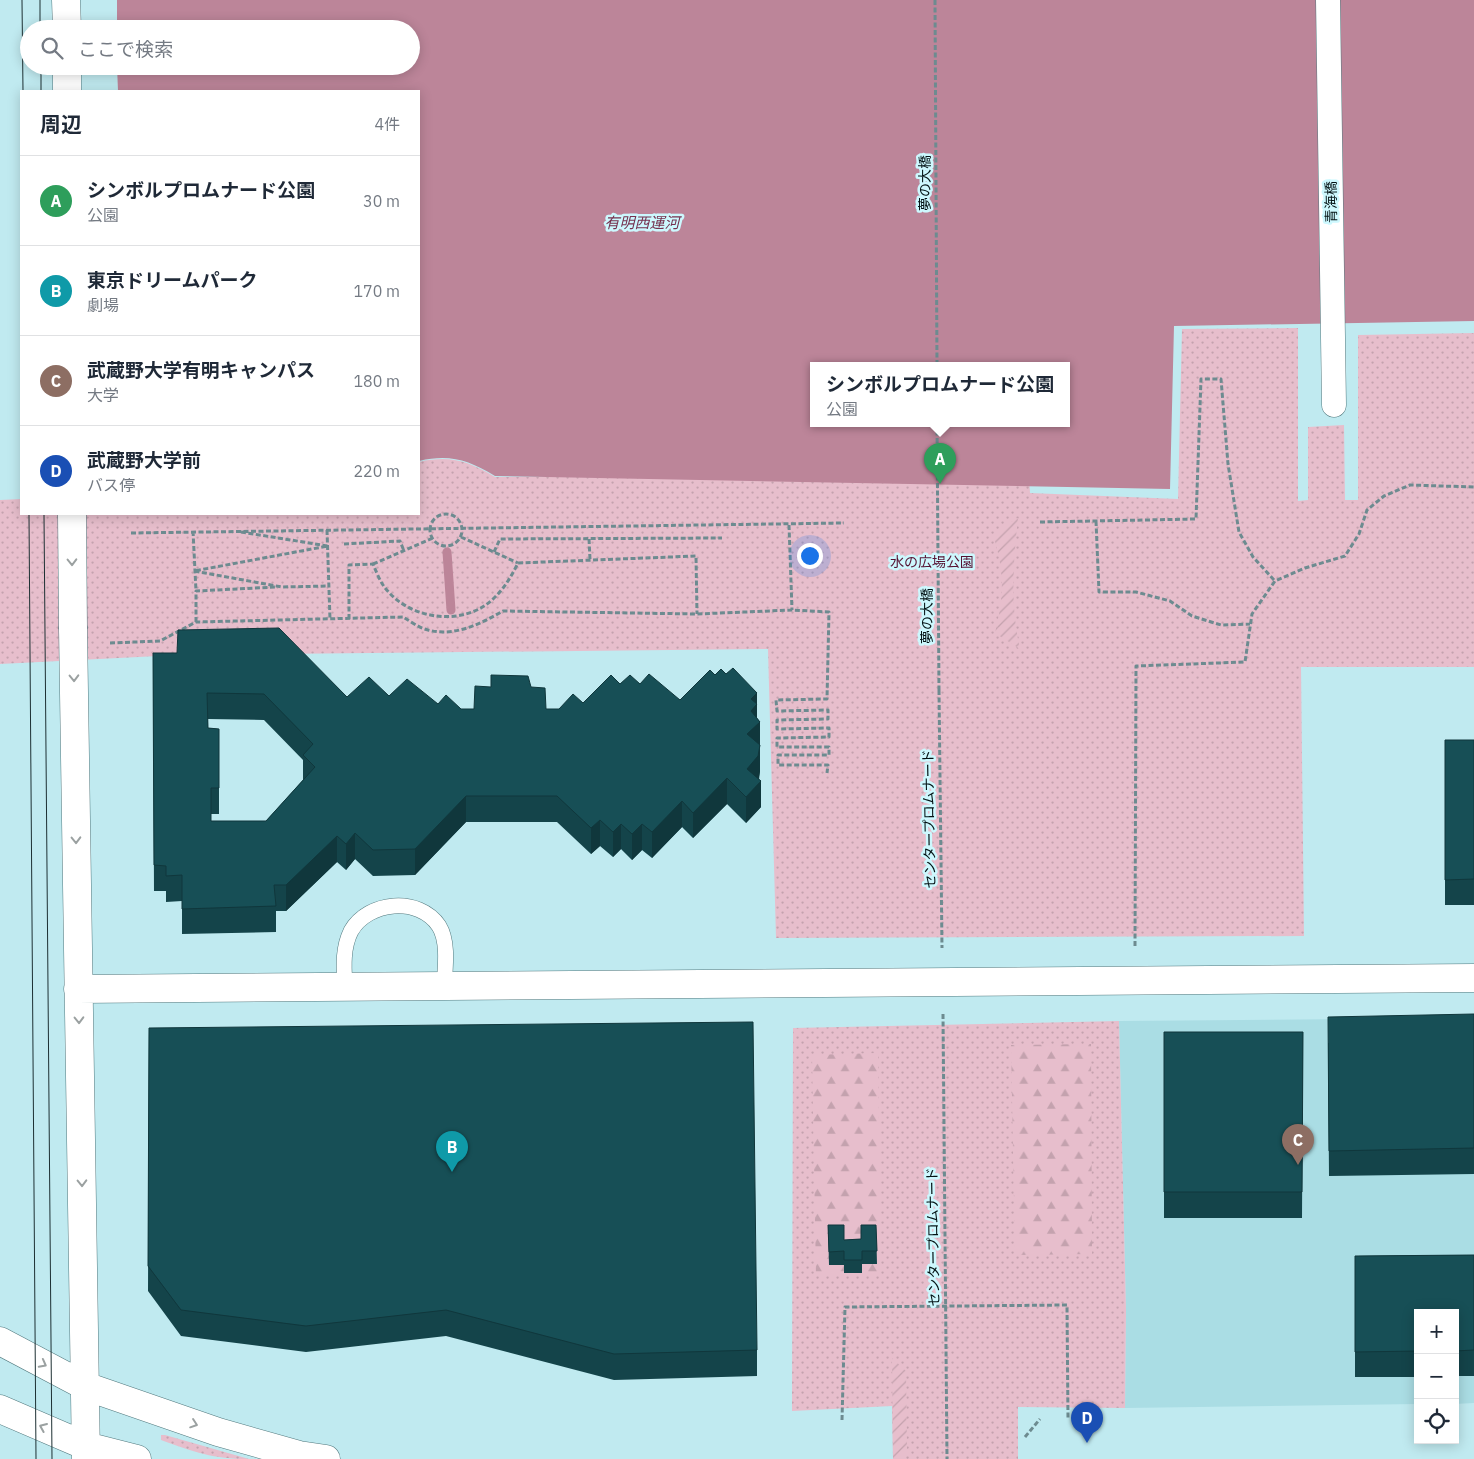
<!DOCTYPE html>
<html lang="ja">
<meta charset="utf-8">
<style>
body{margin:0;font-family:"IBM Plex Sans","Noto Sans JP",sans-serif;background:#f6f6f7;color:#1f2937}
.controls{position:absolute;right:15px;bottom:15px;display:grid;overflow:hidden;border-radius:0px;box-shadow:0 2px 12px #0003}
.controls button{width:45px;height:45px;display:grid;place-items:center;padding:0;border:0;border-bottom:1px solid #e0e1e3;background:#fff;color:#1f2937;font:25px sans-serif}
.you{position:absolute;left:809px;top:555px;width:18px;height:18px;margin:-12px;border:4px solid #fff;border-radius:50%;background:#1a73e8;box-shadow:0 0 0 8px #1a73e833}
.badge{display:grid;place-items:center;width:32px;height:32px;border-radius:50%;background:#a31961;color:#fff;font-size:16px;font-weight:700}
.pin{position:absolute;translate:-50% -41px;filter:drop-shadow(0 1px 2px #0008)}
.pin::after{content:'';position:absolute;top:26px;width:18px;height:15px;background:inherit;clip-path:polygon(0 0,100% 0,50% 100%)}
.popup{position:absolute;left:810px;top:362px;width:260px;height:65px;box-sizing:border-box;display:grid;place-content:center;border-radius:0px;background:#fff;filter:drop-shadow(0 1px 4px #0005);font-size:16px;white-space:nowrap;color:#747a83}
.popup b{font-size:19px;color:#1f2937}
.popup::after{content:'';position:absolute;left:50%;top:100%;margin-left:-10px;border:10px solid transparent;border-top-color:#fff}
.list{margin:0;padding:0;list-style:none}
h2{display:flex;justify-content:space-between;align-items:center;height:65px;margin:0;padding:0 20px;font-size:21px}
h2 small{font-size:16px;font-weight:400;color:#747a83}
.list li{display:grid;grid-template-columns:32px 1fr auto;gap:15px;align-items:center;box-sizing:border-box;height:90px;padding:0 20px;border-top:1px solid #e0e1e3}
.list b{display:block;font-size:19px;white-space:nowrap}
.list p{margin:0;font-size:16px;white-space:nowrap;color:#747a83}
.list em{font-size:16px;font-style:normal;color:#747a83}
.icon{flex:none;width:28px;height:28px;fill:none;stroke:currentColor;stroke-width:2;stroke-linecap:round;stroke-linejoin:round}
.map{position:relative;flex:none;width:1474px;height:1459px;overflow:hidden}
.search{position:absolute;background:#fff;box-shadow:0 2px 12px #0003;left:20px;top:20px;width:400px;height:55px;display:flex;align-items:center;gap:12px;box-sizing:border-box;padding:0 18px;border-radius:28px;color:#747a83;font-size:19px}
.panel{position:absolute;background:#fff;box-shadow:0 2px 12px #0003;left:20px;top:90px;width:400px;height:425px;border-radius:0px}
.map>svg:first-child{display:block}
.built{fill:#aadde4}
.grass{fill:url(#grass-dots)}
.forest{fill:url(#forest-firs)}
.garden{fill:url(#garden-furrows)}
.water{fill:#bc8599;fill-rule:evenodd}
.pier{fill:#c0eaf0}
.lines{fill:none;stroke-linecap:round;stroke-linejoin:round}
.stream{stroke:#bc8599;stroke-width:9}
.service-casing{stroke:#52797e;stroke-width:16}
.pedestrian-casing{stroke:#52797e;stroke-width:25}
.tertiary-casing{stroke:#52797e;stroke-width:29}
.path{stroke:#6d8b90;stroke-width:3;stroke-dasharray:5 2.5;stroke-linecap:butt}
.service{stroke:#fff;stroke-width:15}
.pedestrian{stroke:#fff;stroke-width:24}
.tertiary{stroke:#fff;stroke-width:28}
.tram{stroke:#1d3033;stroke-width:1}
.tertiary-bridge-casing{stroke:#52797e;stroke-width:29;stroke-linecap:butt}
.path-bridge{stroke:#6d8b90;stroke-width:3;stroke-dasharray:5 2.5;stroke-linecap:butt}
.tertiary-bridge{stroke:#fff;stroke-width:28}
.wall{fill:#14444a;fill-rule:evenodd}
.shaded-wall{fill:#10373c}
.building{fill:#174f56;stroke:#10373c;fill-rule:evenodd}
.oneway{stroke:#9ba1a1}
.labels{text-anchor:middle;stroke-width:5;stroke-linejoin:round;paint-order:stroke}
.street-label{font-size:14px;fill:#041315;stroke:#cdf8fe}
.park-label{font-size:14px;fill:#561333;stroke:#cdf8fe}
.water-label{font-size:15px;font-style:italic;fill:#75304e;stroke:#cdf8fe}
</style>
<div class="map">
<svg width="1474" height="1459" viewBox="0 0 1474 1459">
<defs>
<pattern id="grass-dots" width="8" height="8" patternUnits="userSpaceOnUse" patternTransform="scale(1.25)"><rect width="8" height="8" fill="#e7becc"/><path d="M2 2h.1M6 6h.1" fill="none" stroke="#c4a2ae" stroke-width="1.8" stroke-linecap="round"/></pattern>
<pattern id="forest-firs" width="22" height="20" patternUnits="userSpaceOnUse" patternTransform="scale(1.25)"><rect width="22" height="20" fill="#e7becc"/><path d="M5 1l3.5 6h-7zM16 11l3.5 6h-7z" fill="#c4a2ae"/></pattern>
<pattern id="garden-furrows" width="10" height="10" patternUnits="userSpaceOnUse" patternTransform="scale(1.25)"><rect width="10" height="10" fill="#e7becc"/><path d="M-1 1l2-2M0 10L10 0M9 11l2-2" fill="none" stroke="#c4a2ae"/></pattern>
</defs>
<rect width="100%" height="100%" fill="#c0eaf0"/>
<!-- built -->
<path class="built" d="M1474,1018V1403L1455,1404V1313H1418V1404L1125,1408L1126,1310L1119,1021Z"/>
<!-- grass -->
<path class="grass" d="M1298,328V501L1308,500V427L1344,425L1345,500H1358V335L1474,333V667H1301L1304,936L776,938L768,649L178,655L0,664V496L21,495V514H419V462C450,455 468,461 495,477L850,476L1026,423L1030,493L1178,499L1182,329Z
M1119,1021L1126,1310L1125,1408L1018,1407V1459H893L892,1406L792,1411L793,1028Z
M161,1435H165L249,1459C213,1459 194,1452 161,1440Z"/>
<!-- forest -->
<path class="forest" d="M1091,1044L1092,1254L1015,1255L1011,1045Z
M878,1053L881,1275L816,1276L812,1055Z"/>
<!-- garden -->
<path class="garden" d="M1018,518C1013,563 1010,605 1020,649L995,633C1004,596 1005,572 993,535L1002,527Z
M892,1358L906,1371L907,1451L900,1459H893Z"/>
<!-- water -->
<path class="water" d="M0,0H1474V321L1174,326L1170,489L495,476C468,460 450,454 419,461V91H21ZM29,29H411V66H29ZM814,365H1066V423H814Z"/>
<!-- pier -->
<path class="pier" d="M0,0H117V29H29V66H117L118,91H21V499L0,500Z"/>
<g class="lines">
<!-- stream -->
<path class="stream" d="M447,552L451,610"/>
<!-- service casing -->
<g class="service-casing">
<path id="service" d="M345,988C344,969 342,949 351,931C368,901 419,896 439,926C449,942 445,969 444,987"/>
</g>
<!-- pedestrian casing -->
<g class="pedestrian-casing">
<path id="pedestrian" d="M1328,0L1334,405"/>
</g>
<!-- tertiary casing -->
<g class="tertiary-casing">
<path id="tertiary" d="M66,0L67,29
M67,66V91
M73,629L86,1459
M78,989L1474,978
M0,1341L85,1386L218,1432L299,1455L326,1459
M0,1409L86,1446L137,1459"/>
</g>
<!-- path -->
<path class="path" d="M935,0L937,365
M430 530a16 16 0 1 1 32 0a16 16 0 1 1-32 0Z
M1096,521L1099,592H1136L1170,601L1192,616L1221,625L1250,624
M1040,522L1196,519L1201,379H1221L1228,464L1239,532L1253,557L1275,581
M789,525L792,610
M327,530L330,619
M193,531L196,591
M241,532L328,546L194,571L282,587L329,586
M131,533L844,523
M461,537L518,563
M589,539L590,559
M344,544L400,541L404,551
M494,552L500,539L722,538
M373,564L433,538
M349,619V565L373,564C376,571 379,579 383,585C406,619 461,628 492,600C504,589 511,577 518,563L696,556L697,614
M196,622V591L276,587
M110,643L160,641L196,622L403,617C410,621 419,628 428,630C455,637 480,624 503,611L697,614L792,610L829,612L827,699L776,700L777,711L828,710V719L777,720V729L829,728V737L777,738V747H829V755H778V765H828L827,773
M939,690L942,948
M1135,946L1136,666L1245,662L1252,614L1275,581L1305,568L1345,556L1359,534L1367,510L1384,496L1410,485L1474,487
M943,1014L947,1459
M842,1420L845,1307L1067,1305L1068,1419
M1025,1437L1040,1419"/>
<!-- service -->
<use href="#service" class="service"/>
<!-- pedestrian -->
<use href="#pedestrian" class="pedestrian"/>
<!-- tertiary -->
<use href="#tertiary" class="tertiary"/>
<!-- tram -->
<path class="tram" d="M22,0L23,91
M40,0V29
M41,66V91
M29,514L36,1459
M44,514L52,1459"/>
<!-- tertiary-bridge casing -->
<g class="tertiary-bridge-casing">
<path id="tertiary-bridge" d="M72,514L73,629"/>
</g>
<!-- path-bridge -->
<path class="path-bridge" d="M937,423L939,690"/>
<!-- tertiary-bridge -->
<use href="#tertiary-bridge" class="tertiary-bridge"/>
</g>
<!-- wall -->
<path class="wall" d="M153,653L347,697L389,696L438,704L461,709H474L491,687H531L546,709H559L583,703L620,684H640L680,700L757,718L760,744V771L759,780L761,807L746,823L727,804L693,838L682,827L652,858L642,850L632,860L621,849L613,857L600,846L591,854L557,822H466L415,875L373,876L355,859L346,870L337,862L286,911H276V932L182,934V901L166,902V891H154ZM208,719L264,720L303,760V780L266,821H211V814H219V729L208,728Z
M1445,740H1474V905H1445Z
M1474,1014V1174L1329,1176L1328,1043Z
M149,1028L757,1350V1376L614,1380L446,1336L306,1352L181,1336L148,1291Z
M1164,1032H1303L1302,1218H1164Z
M828,1225L844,1240L861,1239L876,1225L877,1264H862V1273H844V1265H829Z
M1474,1255V1376H1455V1313H1418V1377H1355V1256Z"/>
<!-- shaded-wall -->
<path class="shaded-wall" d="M757,693V718L760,722V747L747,734L751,699Z
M760,745V771L758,782L747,769Z
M727,778V804L693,838V813Z
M761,781V807L746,823V797Z
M466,796V822L415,875V849Z
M682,801V827L652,858V832Z
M600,820V846L591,854V828Z
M621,824V849L613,857V832Z
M642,824V850L632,860V834Z
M355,833V859L346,870V844Z
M337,836V862L286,911V885Z"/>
<!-- building -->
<path class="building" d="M279,628L347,697L369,677L389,696L407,679L438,704L446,695L461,709H474L475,686L491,687V675L528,676L531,687L545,688L546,709H559L573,694L583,703L611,675L620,684L630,675L640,684L649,674L680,700L710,670L715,675L721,669L726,674L733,668L757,693L751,699L757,704L751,711L760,722L747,734L760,745L758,756L747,769L761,781L746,797L727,778L693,813L682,801L652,832L642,824L632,834L621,824L613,832L600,820L591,828L557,796H466L415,849L373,850L355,833L346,844L337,836L286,885H274L276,906L182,909V875L166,876V866L154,865L153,653H177L178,630ZM207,693L264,694L313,744L303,755L315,767L266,821H211V788H219V729L208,728Z
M1445,740H1474V879L1445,880Z
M1474,1014V1148L1329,1151L1328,1017Z
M753,1022L757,1350L614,1354L446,1310L306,1326L181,1310L148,1266L149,1028Z
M1164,1032H1303L1302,1192H1164Z
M828,1225H844V1240L861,1239V1225H876L877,1251H862V1260H844V1251L829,1252Z
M1474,1255V1350L1455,1351V1313H1418V1351L1355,1352V1256Z"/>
<!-- one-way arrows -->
<defs><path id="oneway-chevron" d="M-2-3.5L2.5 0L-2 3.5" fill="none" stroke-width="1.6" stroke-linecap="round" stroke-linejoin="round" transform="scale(1.25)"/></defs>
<g class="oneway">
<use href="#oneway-chevron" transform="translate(72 562) rotate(89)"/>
<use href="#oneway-chevron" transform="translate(74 678) rotate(89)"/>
<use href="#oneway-chevron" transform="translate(76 840) rotate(89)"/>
<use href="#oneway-chevron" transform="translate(79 1020) rotate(89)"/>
<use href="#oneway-chevron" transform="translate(82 1183) rotate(89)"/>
<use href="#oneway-chevron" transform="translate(43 1364) rotate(28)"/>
<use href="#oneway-chevron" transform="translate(194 1424) rotate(19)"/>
<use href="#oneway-chevron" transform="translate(43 1427) rotate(-157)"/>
</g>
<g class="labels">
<!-- street labels -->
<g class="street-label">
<text transform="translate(925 183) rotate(-90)" y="5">夢の大橋</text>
<text transform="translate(1331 202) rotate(-91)" y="5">青海橋</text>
<text transform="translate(927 616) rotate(-90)" y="5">夢の大橋</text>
<text transform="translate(929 819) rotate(-91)" y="5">センタープロムナード</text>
<text transform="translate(933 1237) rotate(-91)" y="5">センタープロムナード</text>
</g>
<!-- park labels -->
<g class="park-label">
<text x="932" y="567">水の広場公園</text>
</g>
<!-- water labels -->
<g class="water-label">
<text x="642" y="228">有明西運河</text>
</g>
</g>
</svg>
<div class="controls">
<button>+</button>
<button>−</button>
<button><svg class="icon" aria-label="locate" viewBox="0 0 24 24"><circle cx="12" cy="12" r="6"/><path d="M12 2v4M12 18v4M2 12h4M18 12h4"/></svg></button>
</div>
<div class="you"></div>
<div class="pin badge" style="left:940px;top:484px;background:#2e9e5b">A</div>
<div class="popup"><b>シンボルプロムナード公園</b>公園</div>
<div class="pin badge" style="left:452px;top:1172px;background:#0f9aa8">B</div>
<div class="pin badge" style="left:1298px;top:1165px;background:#8d6e63">C</div>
<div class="pin badge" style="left:1087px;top:1443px;background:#1a4fb4">D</div>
<div class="search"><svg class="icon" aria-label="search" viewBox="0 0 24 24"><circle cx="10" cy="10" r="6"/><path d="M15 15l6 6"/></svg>ここで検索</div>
<section class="panel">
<h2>周辺<small>4件</small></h2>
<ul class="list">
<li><span class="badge" style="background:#2e9e5b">A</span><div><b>シンボルプロムナード公園</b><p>公園</p></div><em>30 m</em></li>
<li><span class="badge" style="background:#0f9aa8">B</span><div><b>東京ドリームパーク</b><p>劇場</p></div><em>170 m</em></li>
<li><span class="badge" style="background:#8d6e63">C</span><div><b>武蔵野大学有明キャンパス</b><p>大学</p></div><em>180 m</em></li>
<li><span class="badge" style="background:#1a4fb4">D</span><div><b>武蔵野大学前</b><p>バス停</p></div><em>220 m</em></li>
</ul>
</section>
</div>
